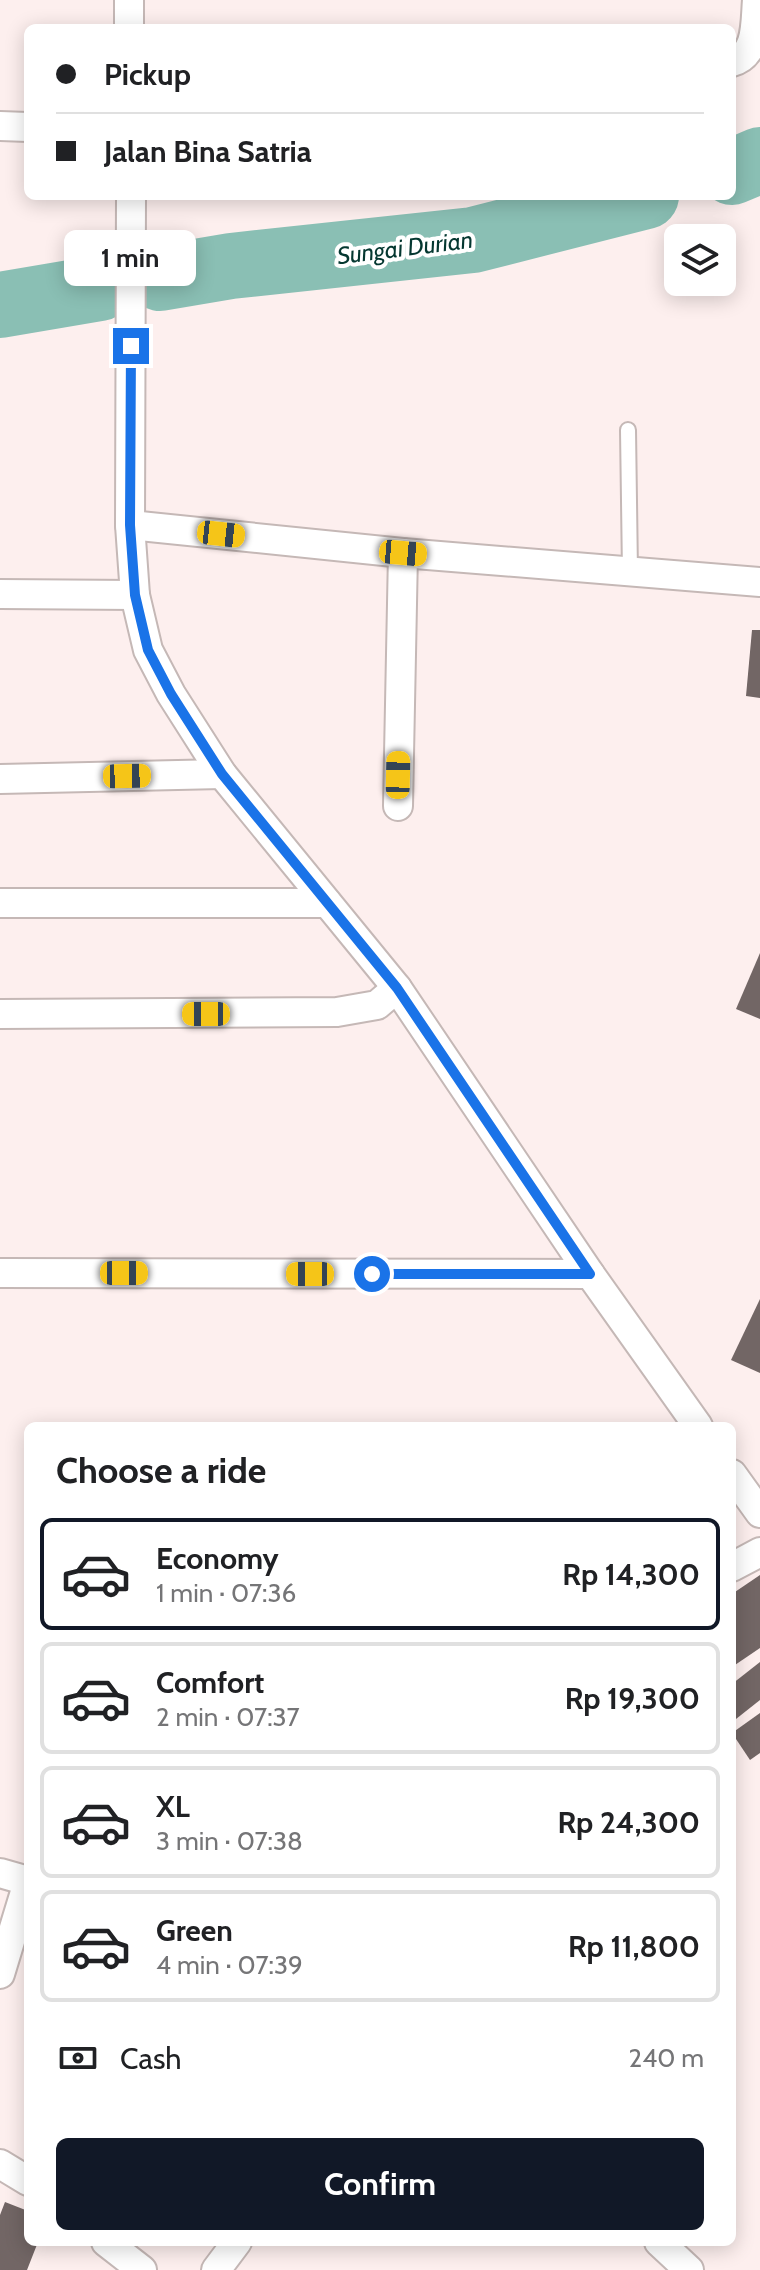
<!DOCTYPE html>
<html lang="en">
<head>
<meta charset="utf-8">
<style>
  body { margin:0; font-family:Cabin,sans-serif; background:#f6f6f6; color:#202124; height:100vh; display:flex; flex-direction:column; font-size:30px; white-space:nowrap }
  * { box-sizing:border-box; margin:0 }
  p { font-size:26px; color:#757577 }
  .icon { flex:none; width:44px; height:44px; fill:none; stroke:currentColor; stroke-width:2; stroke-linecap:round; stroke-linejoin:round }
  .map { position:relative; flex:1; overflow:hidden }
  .panel { position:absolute; left:24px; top:1422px; width:712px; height:824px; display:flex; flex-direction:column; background:#fff; border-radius:12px; box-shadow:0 4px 20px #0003 }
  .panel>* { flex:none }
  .top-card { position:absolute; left:24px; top:24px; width:712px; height:176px; border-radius:12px; box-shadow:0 4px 20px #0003; display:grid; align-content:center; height:176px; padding:0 32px; background:#fff }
  .controls { position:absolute; left:664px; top:224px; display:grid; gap:16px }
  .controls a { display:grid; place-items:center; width:72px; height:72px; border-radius:12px; background:#fff; box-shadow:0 4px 20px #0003; font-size:40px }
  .end { position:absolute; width:36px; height:36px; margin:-18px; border:10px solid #1a73e8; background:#fff; box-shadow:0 0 0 4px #fff }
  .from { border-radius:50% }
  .bubble { position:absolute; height:56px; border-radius:12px; background:#fff; box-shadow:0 4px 20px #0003; font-size:26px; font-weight:800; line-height:56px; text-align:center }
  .car { position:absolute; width:24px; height:48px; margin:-24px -12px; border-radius:10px; box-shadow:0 0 6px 2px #0007; background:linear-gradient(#f5c518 24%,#345 0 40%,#f5c518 0 76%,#345 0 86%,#f5c518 0) }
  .top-card b { display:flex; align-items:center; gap:28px; height:76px; font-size:30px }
  .top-card b+b { border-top:2px solid #e0e0e0 }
  .top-card i { width:20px; height:20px; background:#202124 }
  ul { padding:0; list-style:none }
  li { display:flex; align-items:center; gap:24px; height:112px; margin:0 16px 12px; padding:0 16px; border:4px solid #e0e0e0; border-radius:12px }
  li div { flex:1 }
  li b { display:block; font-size:30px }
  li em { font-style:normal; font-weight:800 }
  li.current { border-color:#111827 }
  li>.icon { width:72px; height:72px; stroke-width:1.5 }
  h2 { padding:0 32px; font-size:36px; line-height:96px }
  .pay { display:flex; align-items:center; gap:20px; height:88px; padding:0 32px; font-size:30px }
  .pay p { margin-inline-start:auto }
  .button { display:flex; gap:16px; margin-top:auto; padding:16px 32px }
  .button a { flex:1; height:92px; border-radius:12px; background:#111827; color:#fff; font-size:32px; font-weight:800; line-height:92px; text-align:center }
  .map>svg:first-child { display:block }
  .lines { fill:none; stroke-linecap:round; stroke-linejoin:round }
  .river { stroke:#8abfb4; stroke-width:66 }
  .building { fill:#726665 }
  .service-casing { stroke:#c5b8b6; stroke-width:18 }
  .minor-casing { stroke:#c5b8b6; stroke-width:32 }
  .service { stroke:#fff; stroke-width:14 }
  .minor { stroke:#fff; stroke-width:28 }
  .route { stroke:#1a73e8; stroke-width:10 }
  .labels { text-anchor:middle; stroke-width:8; stroke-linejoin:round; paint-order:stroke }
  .water-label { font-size:24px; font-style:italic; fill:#043730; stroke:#fff }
</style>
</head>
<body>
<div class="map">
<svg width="760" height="2270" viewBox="0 0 760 2270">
  <rect width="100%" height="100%" fill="#fdefee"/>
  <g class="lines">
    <!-- river -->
    <g class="river">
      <path d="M732 172 760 160"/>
      <path d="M160 278 231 266 473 240 646 196"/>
      <path d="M0 305 100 288"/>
    </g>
  </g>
  <!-- building -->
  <g class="building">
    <path d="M752 630H760V698L746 696Z"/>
    <path d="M760 953V1019L736 1009Z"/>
    <path d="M760 1299V1373L731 1360Z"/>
    <path d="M760 1575V1648L732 1667V1594Z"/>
    <path d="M760 1662V1700L736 1719 732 1714V1684Z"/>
    <path d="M760 1713V1753L750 1760 732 1733Z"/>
    <path d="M5 2202 28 2211V2242H38L27 2270H0V2215Z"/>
  </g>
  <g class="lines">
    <defs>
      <path id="service" d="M628 430 630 572"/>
      <g id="minor">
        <path d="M129 0V28"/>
        <path d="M732 62C758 55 755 22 757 0"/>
        <path d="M0 126 28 127"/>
        <path d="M131 196 130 525 135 595 148 650 171 694 222 774 397 988 590 1274 698 1426"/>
        <path d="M130 525 403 553 760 582"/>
        <path d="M0 594 135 595"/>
        <path d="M0 779 222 774"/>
        <path d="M398 806 403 553"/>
        <path d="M0 903H327"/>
        <path d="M0 1014 337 1012 377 1005 397 988"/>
        <path d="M0 1273 590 1274"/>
        <path d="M732 1474 760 1513"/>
        <path d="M732 1567 760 1552"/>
        <path d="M0 1873 28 1881"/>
        <path d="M0 1974 28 1882"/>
        <path d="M0 2164 28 2181"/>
        <path d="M106 2242 142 2270"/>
        <path d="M659 2242 689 2270"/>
        <path d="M216 2270 237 2242"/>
      </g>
    </defs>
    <!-- service casing -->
    <use href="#service" class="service-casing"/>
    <!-- minor casing -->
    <use href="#minor" class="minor-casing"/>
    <!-- service -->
    <use href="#service" class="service"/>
    <!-- minor -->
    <use href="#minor" class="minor"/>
  </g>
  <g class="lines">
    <!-- route -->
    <path class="route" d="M131 346 130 525 135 595 148 650 171 694 222 774 397 988 590 1274H372"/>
  </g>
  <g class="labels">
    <!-- water labels -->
    <g class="water-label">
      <text transform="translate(405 248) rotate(-7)" y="8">Sungai Durian</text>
    </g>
  </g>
</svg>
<div class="controls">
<a><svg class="icon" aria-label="layers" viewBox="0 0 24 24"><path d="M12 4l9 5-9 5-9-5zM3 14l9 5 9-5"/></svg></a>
</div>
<i class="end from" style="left:372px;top:1274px"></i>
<i class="end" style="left:131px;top:346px"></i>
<div class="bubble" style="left:64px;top:230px;width:132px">1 min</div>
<i class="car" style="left:221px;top:534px;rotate:96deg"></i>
<i class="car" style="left:403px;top:553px;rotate:95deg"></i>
<i class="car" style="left:398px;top:775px;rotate:1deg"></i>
<i class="car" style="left:127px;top:776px;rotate:89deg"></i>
<i class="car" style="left:206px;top:1014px;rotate:270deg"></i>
<i class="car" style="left:124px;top:1273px;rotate:90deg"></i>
<i class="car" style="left:310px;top:1274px;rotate:270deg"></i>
<div class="top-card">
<b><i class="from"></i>Pickup</b>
<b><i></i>Jalan Bina Satria</b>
</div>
<section class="panel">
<h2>Choose a ride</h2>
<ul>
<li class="current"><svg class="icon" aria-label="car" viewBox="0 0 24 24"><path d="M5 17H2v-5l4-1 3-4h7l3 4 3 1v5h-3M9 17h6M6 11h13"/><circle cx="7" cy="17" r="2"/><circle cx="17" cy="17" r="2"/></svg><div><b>Economy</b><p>1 min · 07:36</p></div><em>Rp 14,300</em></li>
<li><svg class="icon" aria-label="car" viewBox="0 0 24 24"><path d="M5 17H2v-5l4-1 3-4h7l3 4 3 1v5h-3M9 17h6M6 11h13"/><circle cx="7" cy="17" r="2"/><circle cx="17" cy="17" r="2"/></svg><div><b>Comfort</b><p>2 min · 07:37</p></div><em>Rp 19,300</em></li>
<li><svg class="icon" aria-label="car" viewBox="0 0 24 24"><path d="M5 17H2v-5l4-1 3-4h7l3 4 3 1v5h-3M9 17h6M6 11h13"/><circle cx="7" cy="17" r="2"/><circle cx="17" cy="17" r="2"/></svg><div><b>XL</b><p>3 min · 07:38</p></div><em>Rp 24,300</em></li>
<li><svg class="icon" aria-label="car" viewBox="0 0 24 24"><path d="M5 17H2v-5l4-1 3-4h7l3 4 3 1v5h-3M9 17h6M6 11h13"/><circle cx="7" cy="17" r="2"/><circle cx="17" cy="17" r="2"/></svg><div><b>Green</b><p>4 min · 07:39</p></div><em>Rp 11,800</em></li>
</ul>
<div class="pay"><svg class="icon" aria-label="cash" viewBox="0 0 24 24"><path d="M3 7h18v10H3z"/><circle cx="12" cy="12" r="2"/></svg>Cash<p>240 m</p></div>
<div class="button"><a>Confirm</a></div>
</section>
</div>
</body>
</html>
